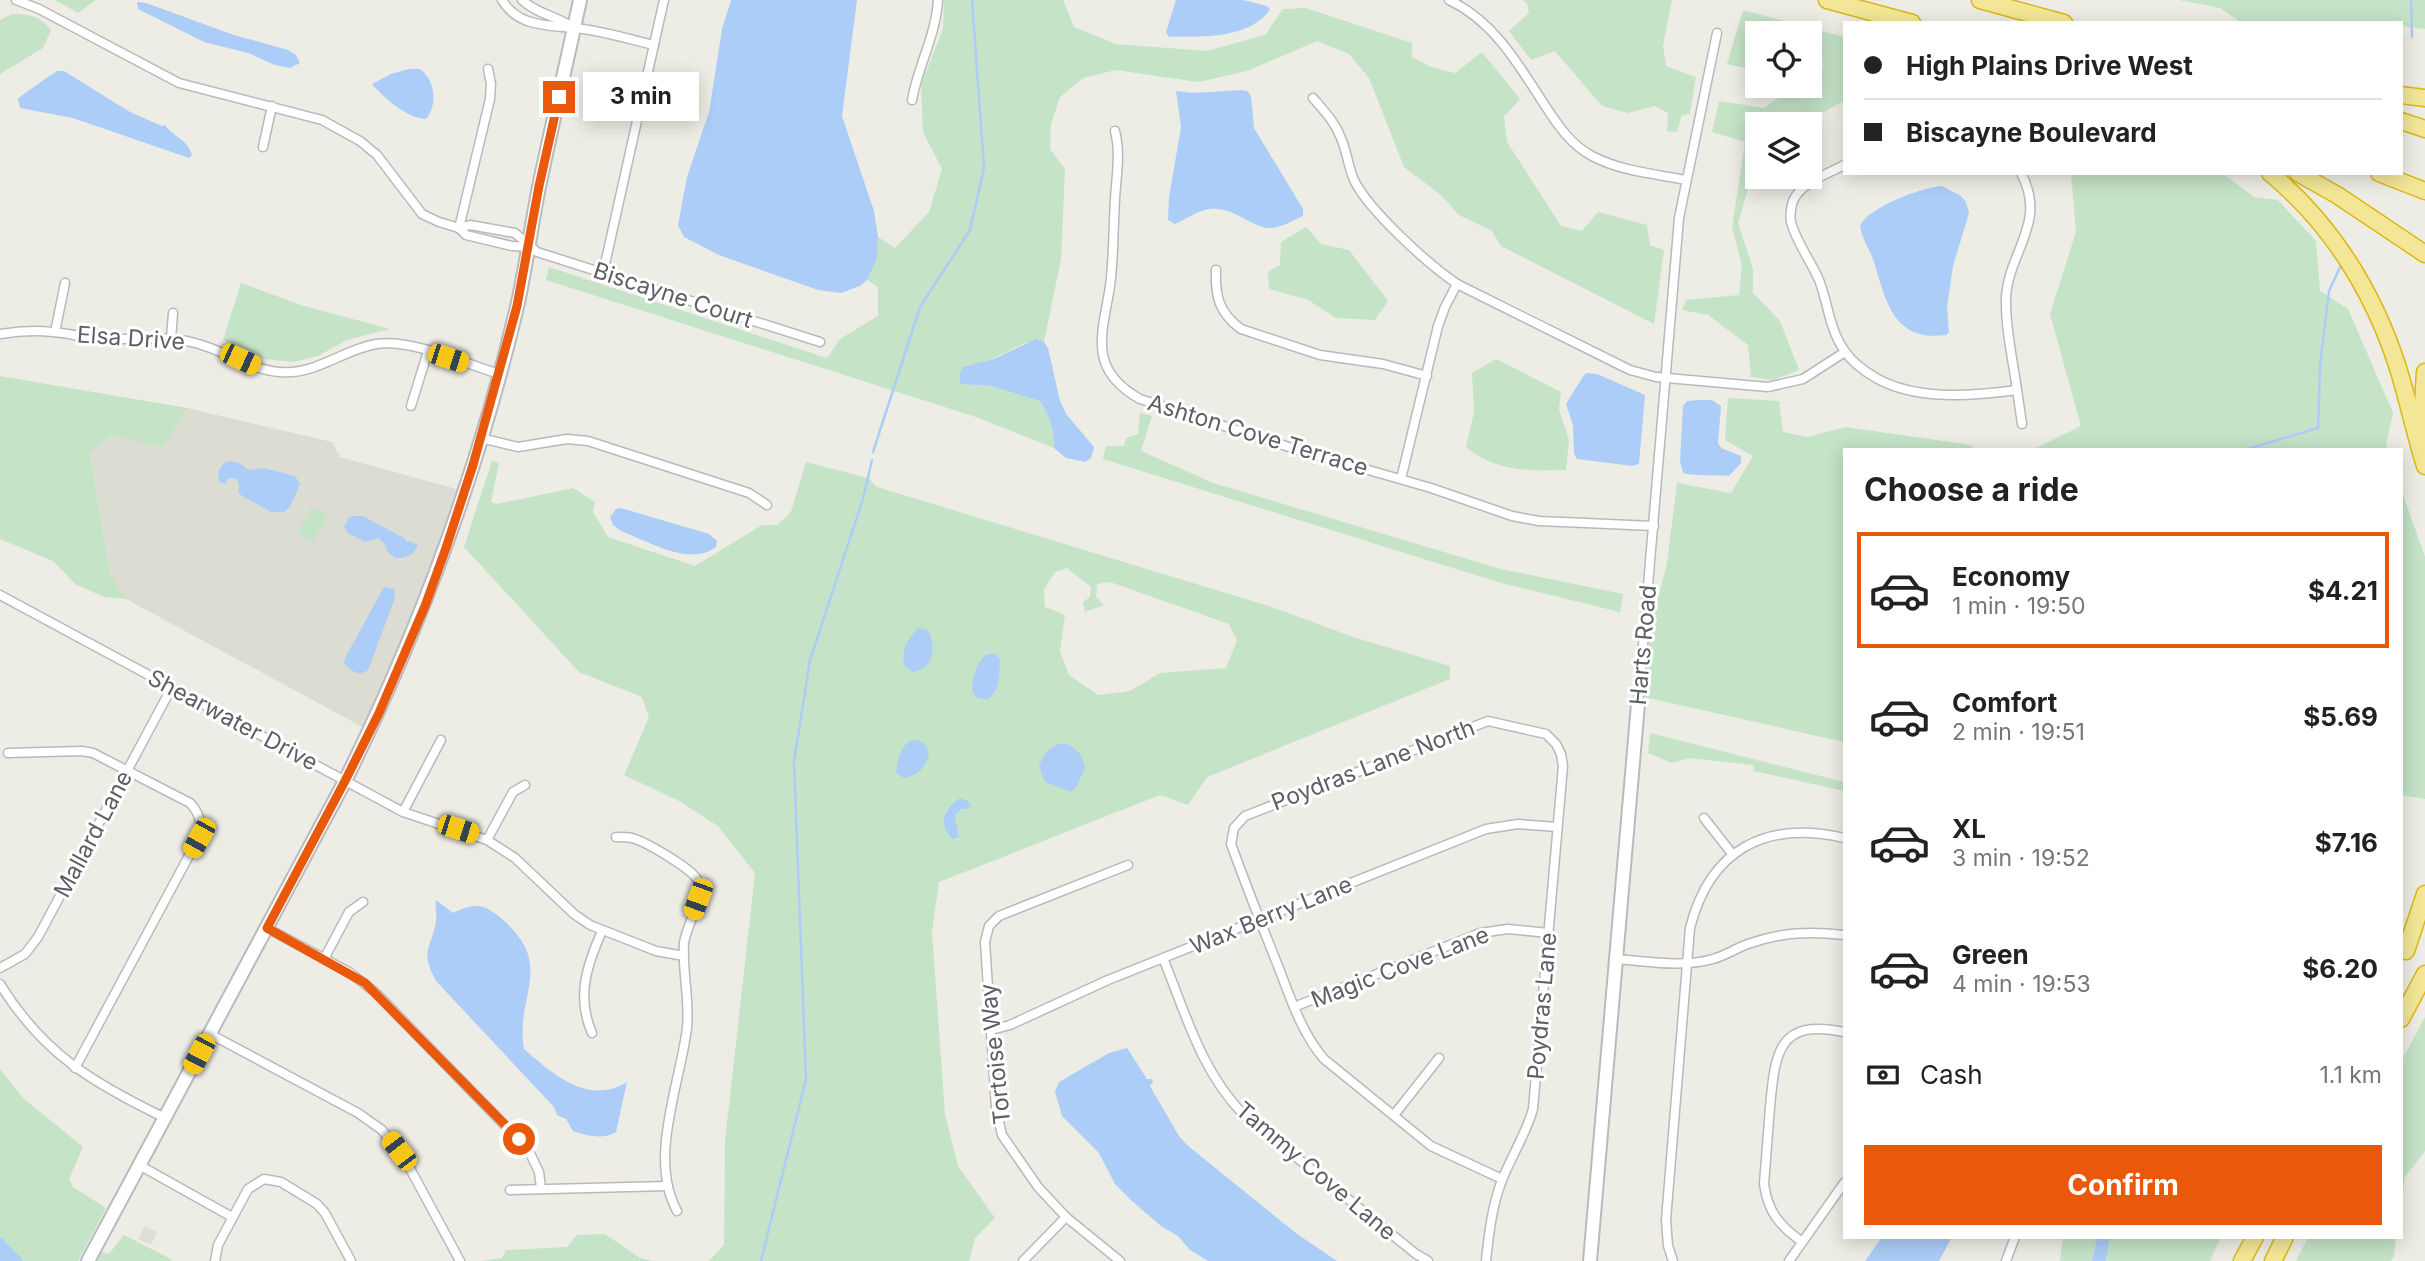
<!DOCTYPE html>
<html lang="en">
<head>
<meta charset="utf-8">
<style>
  body { margin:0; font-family:Inter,sans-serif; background:#f2f2f2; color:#222; height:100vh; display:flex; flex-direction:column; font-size:26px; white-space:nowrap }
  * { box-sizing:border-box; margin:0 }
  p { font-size:23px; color:#767676 }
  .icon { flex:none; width:38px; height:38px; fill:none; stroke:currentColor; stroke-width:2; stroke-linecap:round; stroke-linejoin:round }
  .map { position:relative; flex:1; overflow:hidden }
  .side { position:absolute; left:1843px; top:448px; width:560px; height:791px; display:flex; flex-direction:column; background:#fff; border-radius:0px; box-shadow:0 4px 18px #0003 }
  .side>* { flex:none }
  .guide { position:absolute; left:1843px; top:21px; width:560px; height:154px; border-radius:0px; box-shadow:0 4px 18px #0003; display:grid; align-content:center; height:154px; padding:0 21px; background:#fff }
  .buttons { position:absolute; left:1745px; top:21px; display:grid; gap:14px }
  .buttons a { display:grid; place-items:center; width:77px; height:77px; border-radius:0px; background:#fff; box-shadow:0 4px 18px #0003; font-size:35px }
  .end { position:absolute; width:32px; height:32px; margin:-16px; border:9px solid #ea580c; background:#fff; box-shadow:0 0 0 4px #fff }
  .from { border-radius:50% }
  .bubble { position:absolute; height:49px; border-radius:0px; background:#fff; box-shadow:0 4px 18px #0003; font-size:23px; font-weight:700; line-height:49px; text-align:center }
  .car { position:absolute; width:21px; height:42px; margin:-21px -10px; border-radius:9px; box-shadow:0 0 5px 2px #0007; background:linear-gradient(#f5c518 24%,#345 0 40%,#f5c518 0 76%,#345 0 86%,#f5c518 0) }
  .guide b { display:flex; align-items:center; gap:24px; height:66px; font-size:26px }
  .guide b+b { border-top:2px solid #e0e0e0 }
  .guide i { width:18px; height:18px; background:#222 }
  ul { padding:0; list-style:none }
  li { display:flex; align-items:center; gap:21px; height:116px; margin:0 14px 10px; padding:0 7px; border:4px solid transparent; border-radius:0px }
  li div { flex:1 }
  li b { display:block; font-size:26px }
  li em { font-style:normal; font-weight:700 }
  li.on { border-color:#ea580c }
  li>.icon { width:63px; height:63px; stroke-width:1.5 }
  h2 { padding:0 21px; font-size:32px; line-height:84px }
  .pay { display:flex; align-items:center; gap:18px; height:77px; padding:0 21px; font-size:26px }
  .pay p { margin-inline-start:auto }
  .primary-button { display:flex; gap:14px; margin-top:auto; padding:14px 21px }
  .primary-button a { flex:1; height:80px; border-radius:0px; background:#ea580c; color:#fff; font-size:28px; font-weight:700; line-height:80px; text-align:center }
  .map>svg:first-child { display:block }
  .industrial { fill:#dfded9 }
  .education { fill:#dddcd3 }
  .green { fill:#c4e3c7; fill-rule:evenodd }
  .water { fill:#accdf7 }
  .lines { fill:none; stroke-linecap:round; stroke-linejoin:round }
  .stream { stroke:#accdf7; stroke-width:2.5 }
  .street-casing { stroke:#b7b9bd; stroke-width:11 }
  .secondary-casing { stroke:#b8babf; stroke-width:16 }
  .highway-casing { stroke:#dcb716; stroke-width:19 }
  .street { stroke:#fff; stroke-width:8 }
  .secondary { stroke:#fff; stroke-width:12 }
  .highway { stroke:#f3e797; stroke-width:16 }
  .route { stroke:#ea580c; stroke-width:9 }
  .labels { text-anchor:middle; stroke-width:6; stroke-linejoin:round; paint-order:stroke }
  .street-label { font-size:23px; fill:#5d5f64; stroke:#fff }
</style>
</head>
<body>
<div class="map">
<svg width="2425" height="1261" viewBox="0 0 2425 1261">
  <rect width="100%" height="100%" fill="#edede5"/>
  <!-- industrial -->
  <path class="industrial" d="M145 1226 157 1232 151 1245 138 1239Z"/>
  <!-- education -->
  <path class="education" d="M187 408 332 442 340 457 460 490 366 729 126 599 110 573 90 454 110 436 164 447Z"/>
  <!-- green -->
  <g class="green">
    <path d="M55 0H96L78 13Z"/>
    <path d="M944 0H1063L1074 27 1116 44 1207 51 1265 35 1283 9 1306 8 1412 43V57L1431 67 1455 73 1482 52 1520 99 1504 116 1507 142 1561 226 1582 231 1598 212 1647 225 1650 245 1664 250 1654 324 1501 246 1492 231 1459 215 1441 195 1404 167 1369 78 1349 54 1317 41 1247 71 1198 82 1116 70 1083 78 1060 97 1051 124 1050 149 1065 169 1061 259 1044 342C1028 337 1012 351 996 357 986 362 975 365 963 367L961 384 991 386 1040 401C1049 416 1055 430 1054 448L976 417 546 280 549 267 827 358 840 339 878 316V287L867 280 877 259 878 237 895 248 929 212 942 169 923 132 921 85 943 29Z"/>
    <path d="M1523 0H1672L1663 46 1666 66 1696 77 1690 114 1682 115 1677 132 1667 131 1668 113 1655 106 1628 113 1602 106 1555 51 1531 60 1509 31 1529 13 1527 4Z"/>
    <path d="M2179 0H2425V29L2401 26V23H2242L2220 8Z"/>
    <path d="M1743 10 1844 37V101L1802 124H1757V159L1738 223 1753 269V293L1780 321 1799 370 1773 380 1751 377 1748 345 1708 315 1682 310 1686 300 1739 295 1742 265 1732 227 1745 142 1712 132 1719 101 1764 108 1796 86H1810V76L1823 67C1823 58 1819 46 1810 43V33H1757V71L1727 64Z"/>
    <path d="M12 14C30 14 40 16 51 30L43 48 0 74V20Z"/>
    <path d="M2071 173H2222L2254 197 2278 200 2316 241 2320 291 2348 309 2393 413 2386 445 2387 450H2032L2081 426 2050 314 2076 232Z"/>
    <path d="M1306 227 1321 244 1349 250 1388 301 1375 320 1336 318 1308 300 1269 289 1268 272 1280 265 1281 242Z"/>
    <path d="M241 283 304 306 390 329 347 340 318 356 293 362 264 359 223 340Z"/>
    <path d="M1496 359 1561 392 1559 409 1569 440 1566 470C1528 471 1497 472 1466 447L1474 412 1472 373Z"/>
    <path d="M0 376 187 408 164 447 110 436 90 454 110 573 126 599 104 597 75 584 53 561 0 539Z"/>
    <path d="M1728 398 1779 401 1783 432 1807 437 1846 427 1971 445 1975 450H1844V742L1644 697 1650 629 1667 564 1677 483 1731 493 1753 456 1725 440Z"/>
    <path d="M1140 413 1152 416 1141 451 1213 483 1501 569 1623 594 1620 612 1501 583 1103 459 1106 446H1124L1126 438 1138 434Z"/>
    <path d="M492 461 499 463 491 502 497 504 573 488 595 502 593 512 608 537 695 566 762 525H777L791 512 806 462 868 478 877 487 1272 607 1353 637 1450 666V679L1207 777 1188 805 1160 795 939 882 932 931 945 1115 958 1166 995 1218 975 1238 969 1261H709L724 1245 725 1141 755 873 718 826 679 801 624 775 649 717 642 697 579 672 464 547ZM1067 568 1091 587 1090 597 1083 602 1085 612 1104 605 1096 597 1097 584 1110 582 1229 624 1237 640 1226 668 1160 673 1130 691 1098 695 1069 675 1060 651 1065 615 1045 607 1044 589 1055 572ZM960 798 966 800 955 817 959 836 945 812Z"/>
    <path d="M2401 489 2425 557V799L2401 795Z"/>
    <path d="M312 506 328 515 312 543 297 534Z"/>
    <path d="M1650 733 1844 782V791L1754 771 1753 765 1689 758 1672 763 1648 753Z"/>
    <path d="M2425 1017V1151L2405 1177 2401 1205V1062Z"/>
    <path d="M0 1069 23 1098 83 1147 69 1179 73 1187 106 1208 78 1261H24L0 1237Z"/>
    <path d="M605 1234 640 1258 653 1261H481L502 1258 506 1250 567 1247 577 1235Z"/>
    <path d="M124 1235 171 1259V1261H97L102 1252 109 1254Z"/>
    <path d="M2063 1237H2097L2092 1261H2060Z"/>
    <path d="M2110 1237H2221L2210 1261H2106Z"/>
    <path d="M2308 1237H2396L2394 1256 2391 1261H2296Z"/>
  </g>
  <!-- water -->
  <g class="water">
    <path d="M731 0H857L842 116 874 211 878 237 877 259 867 280 860 286 841 293 818 290 719 255 684 237 678 225 687 177 709 112 722 29Z"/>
    <path d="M1176 0H1243L1267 6 1270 10C1247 40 1203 36 1169 37L1166 32Z"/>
    <path d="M137 2 146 3 234 35 288 50 296 55 300 63 290 68 275 65 248 53 204 42 138 9Z"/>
    <path d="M409 69H420C435 80 438 105 426 119 408 119 383 97 372 84L391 74Z"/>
    <path d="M57 71H64L130 112 162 126 165 125C174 138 187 138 192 155L189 158 73 118 20 108 18 99C23 94 51 75 57 71Z"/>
    <path d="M1241 90 1247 91 1251 96 1254 128 1303 209V216C1294 220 1282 227 1272 228 1254 230 1235 206 1210 209 1196 211 1187 219 1175 224L1168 220 1169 197 1181 127 1176 91 1193 93Z"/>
    <path d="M1942 186 1961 196 1966 202 1969 213 1953 266 1947 307 1949 332 1946 335C1894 342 1886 302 1874 262 1870 250 1862 239 1860 226 1868 207 1923 187 1942 186Z"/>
    <path d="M1036 339 1044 342 1048 348 1060 401 1067 415 1094 447 1091 458 1085 462 1066 458 1054 448C1055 430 1049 416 1040 401L991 386 961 384 959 376 963 367 994 359Z"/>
    <path d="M1587 373 1597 374 1645 395 1639 464 1633 466 1577 459 1574 454 1573 425 1566 404 1584 375Z"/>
    <path d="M1699 400H1712L1721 406 1718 443 1721 448 1741 456V463L1729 476C1719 475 1690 476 1683 473L1680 461 1683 406 1687 401Z"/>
    <path d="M229 461 239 463 249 470 264 468 295 476 300 484 290 507 284 512H271L242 496 238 492 239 484 236 479 229 478 225 484 219 482 218 472 224 463Z"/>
    <path d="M621 508 709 534 717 541 716 547C689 567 648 541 621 531L613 525 610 517 616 509Z"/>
    <path d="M353 516H363L404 538 407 542 410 541 418 545C413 556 407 558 395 558L387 551 385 545 379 538 365 542 348 533 344 527 349 517Z"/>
    <path d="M384 587 394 589 395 598 368 670C359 677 350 671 344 663L345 658Z"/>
    <path d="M918 628 928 630C937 647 933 669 913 672L904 665C902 648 907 640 918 628Z"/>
    <path d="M987 654H995L1000 659C999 673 1001 691 987 700L977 698 972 691C973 676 975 664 987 654Z"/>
    <path d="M912 740C925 741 926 744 929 756 923 769 918 776 903 778L896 772C898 760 900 746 912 740Z"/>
    <path d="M1064 743C1077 747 1082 755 1085 768L1076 787 1071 792 1045 782 1039 766C1045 752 1049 746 1064 743Z"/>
    <path d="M960 798 966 800 971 805 968 809H961L955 816 959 837 953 839C937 825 944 808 960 798Z"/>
    <path d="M436 900 453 913C475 903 483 903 502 919 556 966 515 993 524 1049 553 1074 588 1106 627 1082L616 1132C603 1140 587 1136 573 1131L566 1119 557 1115 554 1107 436 981C420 951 430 951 436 922 437 915 435 908 436 900Z"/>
    <path d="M1127 1048 1147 1079H1152L1153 1082 1150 1086 1179 1136 1187 1145 1297 1234 1337 1261H1208L1190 1250 1178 1236 1161 1226 1132 1201 1115 1184 1099 1153 1062 1116 1055 1092 1059 1082 1109 1053Z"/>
    <path d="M0 1237 3 1239 24 1261H0Z"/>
    <path d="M1882 1237H1952L1939 1261H1865Z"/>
    <path d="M2097 1237H2110L2106 1261H2092Z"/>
  </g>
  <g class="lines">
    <!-- stream -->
    <g class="stream">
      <path d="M2411 0 2412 37"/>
      <path d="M2244 450 2318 428 2320 366 2329 291 2342 263"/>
      <path d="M873 452 920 307 970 230 984 168 972 0"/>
      <path d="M761 1261 806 1079 794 762 810 660 863 499 872 460"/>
    </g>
    <defs>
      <g id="street">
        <path d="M16 0 39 9 179 83 322 120 360 141 377 155 422 214 439 222 459 228 466 235 512 246 528 247"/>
        <path d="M502 0C518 27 547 25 574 28 600 30 628 39 654 45"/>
        <path d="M522 0C537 14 557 16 574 28"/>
        <path d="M1449 0C1493 21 1517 62 1542 101 1556 122 1569 144 1592 156 1620 171 1655 174 1686 180"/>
        <path d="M1313 98C1324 111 1335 122 1341 138 1347 152 1348 166 1354 180 1369 211 1428 264 1457 284L1630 370 1656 377 1768 387 1803 379 1845 352"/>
        <path d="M912 100C918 66 936 35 938 0"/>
        <path d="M1115 131C1121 155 1116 177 1115 200 1113 230 1114 256 1110 286 1107 308 1099 333 1103 355 1107 376 1122 389 1140 399L1292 448 1431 488 1512 516 1539 521 1654 526"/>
        <path d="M263 147 272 106"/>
        <path d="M1844 165C1828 174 1801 182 1793 201 1791 207 1790 216 1791 222 1796 242 1811 261 1819 280 1828 303 1829 328 1844 350 1851 361 1864 371 1876 378 1917 401 1972 396 2017 390 2013 360 2005 328 2006 298 2008 252 2048 223 2021 173"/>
        <path d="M459 228 470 225 515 233 537 252 820 342"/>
        <path d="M459 228 490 99 491 84 488 69"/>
        <path d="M1216 270C1215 296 1219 313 1241 329L1320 355 1383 364 1427 376"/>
        <path d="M603 273 664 0"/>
        <path d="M55 332 65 283"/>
        <path d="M0 334C18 331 35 330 53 332 69 333 84 338 100 339 132 340 164 335 195 343 224 350 250 370 280 372 316 375 342 350 376 344 413 339 463 363 499 374"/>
        <path d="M171 339 173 313"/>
        <path d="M2017 390 2022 424"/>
        <path d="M411 406 428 351"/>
        <path d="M481 438 518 447 567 439 588 441 749 493 767 505"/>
        <path d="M1401 479 1438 326 1445 307 1457 284"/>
        <path d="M0 595 403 812 487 840 515 858 574 914 590 925 656 951 684 956"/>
        <path d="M1638 704 1679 218 1717 33"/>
        <path d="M8 753 82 751 93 753 190 803C200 814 202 823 199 837L75 1068"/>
        <path d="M403 812 441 740"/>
        <path d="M1704 818 1733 855"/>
        <path d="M616 837C621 837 627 837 632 838 646 842 693 869 698 881 704 901 687 923 684 943 682 971 690 1000 687 1028 680 1084 648 1159 677 1211"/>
        <path d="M487 840 513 792 525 785"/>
        <path d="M267 928 349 972 375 992 528 1149 539 1172 541 1189"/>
        <path d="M1163 958C1185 1012 1201 1071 1243 1114L1416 1254 1428 1261"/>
        <path d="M324 959 349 912 363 902"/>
        <path d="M1615 959C1647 961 1682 968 1713 959 1725 956 1736 948 1748 944 1781 932 1810 931 1844 935"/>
        <path d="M0 968 25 954 38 937 172 687"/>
        <path d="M0 984C43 1054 93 1083 165 1118"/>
        <path d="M1294 1007 1480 933 1508 929 1548 933"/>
        <path d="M991 1030 1010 1025 1108 980 1486 829 1518 824 1557 827"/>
        <path d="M592 1033C576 997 587 965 602 931"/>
        <path d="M210 1034 358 1113 382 1130 407 1163 460 1261"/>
        <path d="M1394 1115 1439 1058"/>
        <path d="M139 1165 232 1217"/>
        <path d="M510 1190 668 1186"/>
        <path d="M1801 1241C1779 1225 1768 1212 1764 1184 1766 1159 1768 1133 1770 1107 1775 1053 1778 1018 1844 1032"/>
        <path d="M215 1261 218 1245 248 1189 264 1179 281 1182 317 1204 325 1213 351 1261"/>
        <path d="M1023 1261 1066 1217"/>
        <path d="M1120 1261 1066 1217 1038 1187 1002 1135 996 1108 985 942 989 926 999 916 1128 865"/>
        <path d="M1486 1261C1489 1233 1492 1206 1502 1180 1512 1155 1526 1134 1533 1109L1563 766 1561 754 1556 744 1546 734 1488 721 1245 816 1234 828 1231 844C1246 885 1262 926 1278 966 1291 999 1301 1032 1324 1059L1431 1146 1502 1179"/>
        <path d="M1673 1261 1668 1246 1666 1220 1690 928C1710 849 1766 820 1844 838"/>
        <path d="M1789 1261 1844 1183"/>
        <path d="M2006 1261 2015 1237"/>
      </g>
      <g id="secondary">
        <path d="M88 1261 345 781C420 629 478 472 517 307 526 267 531 227 539 187 552 124 567 62 580 0"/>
        <path d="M1590 1261 1638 704"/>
      </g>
      <g id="highway">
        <path d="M1827 0 1912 23"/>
        <path d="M1980 0 2064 23"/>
        <path d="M2401 95 2425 98"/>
        <path d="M2401 121 2425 129"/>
        <path d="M2270 173C2332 224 2374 293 2398 368 2408 400 2415 434 2425 466"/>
        <path d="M2298 173 2337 195 2425 254"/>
        <path d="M2379 173 2425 191"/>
        <path d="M2421 436 2425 372"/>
        <path d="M2406 951 2425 894"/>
        <path d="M2401 1019 2425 974"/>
        <path d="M2242 1261 2255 1237"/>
        <path d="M2273 1261 2285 1237"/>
      </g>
    </defs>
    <!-- street casing -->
    <use href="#street" class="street-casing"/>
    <!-- secondary casing -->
    <use href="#secondary" class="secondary-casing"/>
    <!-- highway casing -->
    <use href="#highway" class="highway-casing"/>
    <!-- street -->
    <use href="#street" class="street"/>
    <!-- secondary -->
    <use href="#secondary" class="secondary"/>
    <!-- highway -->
    <use href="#highway" class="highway"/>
  </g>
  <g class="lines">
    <!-- route -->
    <path class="route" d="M519 1139 365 983 267 928 345 781 379 713 425 606 446 548 473 465 517 306 539 186 559 97"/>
  </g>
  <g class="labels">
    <!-- street labels -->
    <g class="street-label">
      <text transform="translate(673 295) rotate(18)" y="8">Biscayne Court</text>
      <text transform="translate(131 338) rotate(4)" y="8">Elsa Drive</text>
      <text transform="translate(1258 435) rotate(17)" y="8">Ashton Cove Terrace</text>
      <text transform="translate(1643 645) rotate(-85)" y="8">Harts Road</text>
      <text transform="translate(233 720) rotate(28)" y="8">Shearwater Drive</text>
      <text transform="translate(1373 765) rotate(-21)" y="8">Poydras Lane North</text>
      <text transform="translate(93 834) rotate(-62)" y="8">Mallard Lane</text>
      <text transform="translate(1271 915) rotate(-22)" y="8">Wax Berry Lane</text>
      <text transform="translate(1400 967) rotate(-21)" y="8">Magic Cove Lane</text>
      <text transform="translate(1542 1006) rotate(-85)" y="8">Poydras Lane</text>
      <text transform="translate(995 1054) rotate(-96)" y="8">Tortoise Way</text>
      <text transform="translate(1316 1171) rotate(40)" y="8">Tammy Cove Lane</text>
    </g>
  </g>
</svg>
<div class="buttons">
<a><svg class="icon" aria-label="locate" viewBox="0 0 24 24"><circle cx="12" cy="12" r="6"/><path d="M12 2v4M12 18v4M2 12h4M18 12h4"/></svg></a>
<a><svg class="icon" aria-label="layers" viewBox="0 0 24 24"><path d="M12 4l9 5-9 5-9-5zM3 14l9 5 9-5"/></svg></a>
</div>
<i class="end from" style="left:519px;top:1139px"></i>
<i class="end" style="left:559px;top:97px"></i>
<div class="bubble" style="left:583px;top:72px;width:116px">3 min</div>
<i class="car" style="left:448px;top:358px;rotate:108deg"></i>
<i class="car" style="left:240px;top:359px;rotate:115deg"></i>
<i class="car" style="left:458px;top:829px;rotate:108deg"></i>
<i class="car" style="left:199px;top:838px;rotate:209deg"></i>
<i class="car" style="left:698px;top:899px;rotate:200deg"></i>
<i class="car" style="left:199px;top:1054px;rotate:208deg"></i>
<i class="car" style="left:399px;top:1151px;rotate:323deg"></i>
<div class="guide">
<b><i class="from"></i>High Plains Drive West</b>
<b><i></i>Biscayne Boulevard</b>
</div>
<section class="side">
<h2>Choose a ride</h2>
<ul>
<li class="on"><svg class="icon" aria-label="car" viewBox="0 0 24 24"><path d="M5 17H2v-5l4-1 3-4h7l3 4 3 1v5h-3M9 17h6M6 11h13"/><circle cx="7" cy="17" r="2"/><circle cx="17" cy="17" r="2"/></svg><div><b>Economy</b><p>1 min · 19:50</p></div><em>$4.21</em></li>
<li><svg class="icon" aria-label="car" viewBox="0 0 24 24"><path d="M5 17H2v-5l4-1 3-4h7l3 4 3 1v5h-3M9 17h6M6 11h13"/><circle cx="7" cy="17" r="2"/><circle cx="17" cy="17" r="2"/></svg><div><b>Comfort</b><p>2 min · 19:51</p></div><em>$5.69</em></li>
<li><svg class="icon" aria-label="car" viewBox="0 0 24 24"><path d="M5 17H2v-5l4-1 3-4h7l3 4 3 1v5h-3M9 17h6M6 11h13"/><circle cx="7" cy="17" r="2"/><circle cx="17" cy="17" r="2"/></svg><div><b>XL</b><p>3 min · 19:52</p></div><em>$7.16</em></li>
<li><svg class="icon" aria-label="car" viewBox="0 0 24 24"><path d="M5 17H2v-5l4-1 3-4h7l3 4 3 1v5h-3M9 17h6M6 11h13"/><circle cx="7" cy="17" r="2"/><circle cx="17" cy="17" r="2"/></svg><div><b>Green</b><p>4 min · 19:53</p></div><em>$6.20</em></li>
</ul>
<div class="pay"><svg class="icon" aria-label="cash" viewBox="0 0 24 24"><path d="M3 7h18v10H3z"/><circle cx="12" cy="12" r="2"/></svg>Cash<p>1.1 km</p></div>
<div class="primary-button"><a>Confirm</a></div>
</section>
</div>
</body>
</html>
